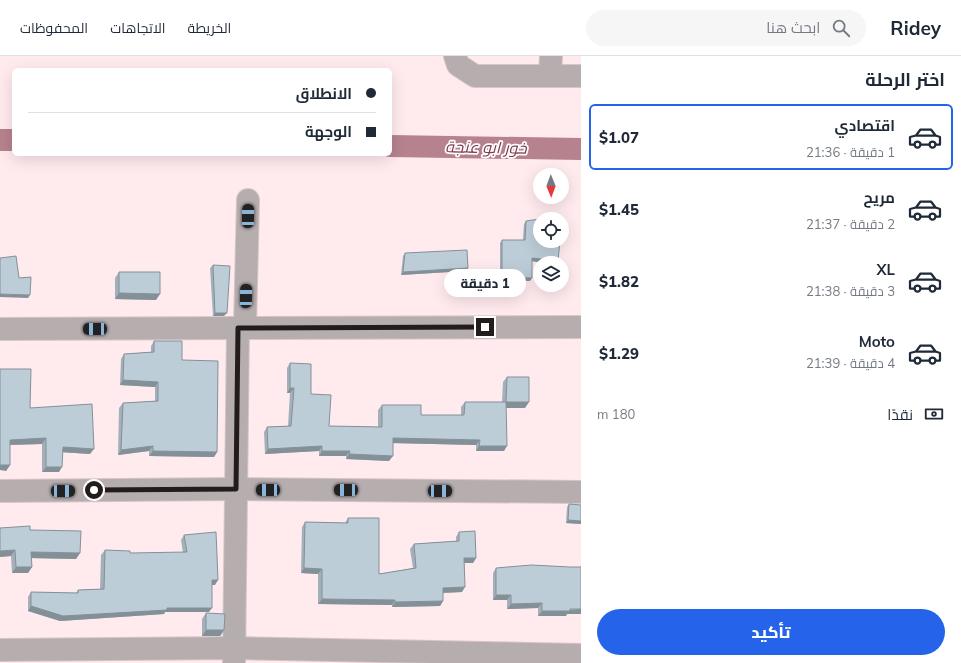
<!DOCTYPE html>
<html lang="ar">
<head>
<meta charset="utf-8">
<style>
  body { margin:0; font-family:Mulish,Cairo,sans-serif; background:#f6f6f7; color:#1f2937; direction:rtl; height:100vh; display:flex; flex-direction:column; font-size:15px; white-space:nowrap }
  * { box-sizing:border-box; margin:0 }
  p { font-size:13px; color:#747a83 }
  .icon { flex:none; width:22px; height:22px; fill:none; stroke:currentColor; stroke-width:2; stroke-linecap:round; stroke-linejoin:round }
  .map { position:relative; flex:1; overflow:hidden; direction:ltr }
  .side { display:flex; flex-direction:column; background:#fff; width:380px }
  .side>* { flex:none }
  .top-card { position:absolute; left:12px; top:12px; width:380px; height:88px; border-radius:6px; box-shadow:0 4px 16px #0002; direction:rtl; display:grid; align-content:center; height:88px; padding:0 16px; background:#fff }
  .needle { width:26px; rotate:179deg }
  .controls { position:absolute; left:533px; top:112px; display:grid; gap:8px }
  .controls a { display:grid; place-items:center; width:36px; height:36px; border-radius:50%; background:#fff; box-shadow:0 4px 16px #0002; font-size:20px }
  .end { position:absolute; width:18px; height:18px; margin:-9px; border:5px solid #231c1d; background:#fff; box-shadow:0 0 0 2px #fff }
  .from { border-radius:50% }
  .bubble { position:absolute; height:28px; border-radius:14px; background:#fff; box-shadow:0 4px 16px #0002; font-size:13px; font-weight:800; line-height:28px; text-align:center; direction:rtl }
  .car { position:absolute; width:12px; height:24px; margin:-12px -6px; border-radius:5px; box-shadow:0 0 3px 1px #0007; background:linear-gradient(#222 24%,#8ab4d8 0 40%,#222 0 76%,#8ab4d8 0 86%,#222 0) }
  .top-card b { display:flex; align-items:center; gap:14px; height:38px; font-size:15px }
  .top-card b+b { border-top:1px solid #e0e1e3 }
  .top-card i { width:10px; height:10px; background:#1f2937 }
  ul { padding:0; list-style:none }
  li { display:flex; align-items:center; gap:12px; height:66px; margin:0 8px 6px; padding:0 8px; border:2px solid transparent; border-radius:6px }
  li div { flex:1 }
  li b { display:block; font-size:15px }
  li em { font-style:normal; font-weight:800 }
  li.on { border-color:#2563eb }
  li>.icon { width:36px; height:36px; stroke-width:1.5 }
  h2 { padding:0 16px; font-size:18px; line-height:48px }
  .pay { display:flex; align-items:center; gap:10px; height:44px; padding:0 16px; font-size:15px }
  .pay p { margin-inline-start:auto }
  .button { display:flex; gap:8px; margin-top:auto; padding:8px 16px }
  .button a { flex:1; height:46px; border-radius:24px; background:#2563eb; color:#fff; font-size:16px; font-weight:800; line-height:46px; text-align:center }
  header { display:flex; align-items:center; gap:24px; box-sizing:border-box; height:56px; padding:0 20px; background:#fff; border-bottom:1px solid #e0e1e3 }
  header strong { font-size:19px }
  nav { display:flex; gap:22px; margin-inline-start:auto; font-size:14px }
  .search { width:280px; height:36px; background:#f6f6f7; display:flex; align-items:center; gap:10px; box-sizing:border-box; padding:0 14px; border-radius:22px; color:#747a83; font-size:15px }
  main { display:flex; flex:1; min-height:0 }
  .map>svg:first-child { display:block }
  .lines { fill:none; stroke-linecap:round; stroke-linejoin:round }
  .canal { stroke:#b6828e; stroke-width:22 }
  .minor-casing { stroke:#d7c5c8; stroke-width:24 }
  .minor { stroke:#b6adaf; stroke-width:22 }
  .wall { fill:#a3b0ba }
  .shaded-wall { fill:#849097 }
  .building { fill:#bdcdd8; stroke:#849097 }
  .route { stroke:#231c1d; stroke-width:5 }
  .labels { text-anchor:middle; stroke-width:3.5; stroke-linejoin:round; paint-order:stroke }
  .water-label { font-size:16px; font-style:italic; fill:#7d394d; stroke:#fdfdfd }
</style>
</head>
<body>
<header>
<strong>Ridey</strong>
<div class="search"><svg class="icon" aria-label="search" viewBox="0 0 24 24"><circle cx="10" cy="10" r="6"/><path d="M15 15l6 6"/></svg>ابحث هنا</div>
<nav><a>الخريطة</a><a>الاتجاهات</a><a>المحفوظات</a></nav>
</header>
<main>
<section class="side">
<h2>اختر الرحلة</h2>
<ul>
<li class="on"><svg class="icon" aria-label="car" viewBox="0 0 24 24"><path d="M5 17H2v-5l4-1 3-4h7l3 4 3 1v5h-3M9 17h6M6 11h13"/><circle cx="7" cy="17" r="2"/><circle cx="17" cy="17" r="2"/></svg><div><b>اقتصادي</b><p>1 دقيقة · 21:36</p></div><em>$1.07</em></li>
<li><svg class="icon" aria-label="car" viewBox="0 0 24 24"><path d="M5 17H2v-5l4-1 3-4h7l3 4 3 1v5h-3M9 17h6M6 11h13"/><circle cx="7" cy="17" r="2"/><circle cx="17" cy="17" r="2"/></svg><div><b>مريح</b><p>2 دقيقة · 21:37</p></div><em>$1.45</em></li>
<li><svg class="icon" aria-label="car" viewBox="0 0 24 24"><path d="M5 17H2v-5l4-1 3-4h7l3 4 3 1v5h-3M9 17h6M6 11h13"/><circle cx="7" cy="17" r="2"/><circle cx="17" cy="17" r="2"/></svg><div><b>XL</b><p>3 دقيقة · 21:38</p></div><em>$1.82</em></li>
<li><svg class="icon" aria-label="car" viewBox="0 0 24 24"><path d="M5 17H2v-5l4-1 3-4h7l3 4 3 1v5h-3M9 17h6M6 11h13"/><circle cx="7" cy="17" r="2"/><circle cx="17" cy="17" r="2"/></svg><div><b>Moto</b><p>4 دقيقة · 21:39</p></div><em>$1.29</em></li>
</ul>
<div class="pay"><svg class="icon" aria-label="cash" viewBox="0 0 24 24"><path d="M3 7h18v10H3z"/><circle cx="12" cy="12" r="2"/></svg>نقدًا<p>180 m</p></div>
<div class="button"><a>تأكيد</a></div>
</section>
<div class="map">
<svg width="581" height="607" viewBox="0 0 581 607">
  <rect width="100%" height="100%" fill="#ffeaee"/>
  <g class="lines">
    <!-- canal -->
    <g class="canal">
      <path d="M0 84H14"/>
      <path d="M390 90 581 93"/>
    </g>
    <defs>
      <g id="minor">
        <path d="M455 0 458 9 475 20H581"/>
        <path d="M550 19 551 0"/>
        <path d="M245 272 248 144"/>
        <path d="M0 273 238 272"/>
        <path d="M0 435 236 433 581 436"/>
        <path d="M0 594 234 592 581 599"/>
        <path d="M234 607 238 272 581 271"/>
      </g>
    </defs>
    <!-- minor casing -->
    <use href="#minor" class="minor-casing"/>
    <!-- minor -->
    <use href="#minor" class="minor"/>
  </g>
  <!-- wall -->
  <g class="wall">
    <path d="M526 165 557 207H547L532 205 530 225 500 224V187L502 184H523L524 168Z"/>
    <path d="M405 197 466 215 401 219 403 200Z"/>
    <path d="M213 209 224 260H213L210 212Z"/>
    <path d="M119 216 156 244 115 243V222Z"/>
    <path d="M154 285 182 304 217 396 214 401 149 400V395L118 399 119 352 123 347 155 345V331L120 329 121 303 124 298 151 296V290Z"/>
    <path d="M290 307 311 338 329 370 378 371V354L382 349 421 359H461V351L465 346H502L503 326 507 321 525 352H506L504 395H476V389L393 387 389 405 346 403V400H319V395L265 398 264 376 267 371 288 370 290 337H287V312Z"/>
    <path d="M0 313 30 352 90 398 62 396 59 416H42V388L10 389V409L6 415Z"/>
    <path d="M569 448 581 449V468L566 467 567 451Z"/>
    <path d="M348 462 379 518 413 512 410 493 414 488 456 485V481L459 476 476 502 473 507H464L462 536 443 537V545L440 550 392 551V549L318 548V518L301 517 302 471 305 466 345 467Z"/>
    <path d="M30 474 80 497 76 503 32 502V511L28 517H12L11 500 0 501Z"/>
    <path d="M184 479 215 529H212L209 556H165L164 558 60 565 28 555V541L31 536 76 537 78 534 100 533 101 499 105 494 130 497H183L181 484Z"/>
    <path d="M496 512 567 558 566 560H538V552L507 553V544H493V517Z"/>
    <path d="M206 557 224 574 220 580H202V563Z"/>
  </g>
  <!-- shaded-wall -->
  <g class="shaded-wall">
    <path d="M532 202 558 205 557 207H547L530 205Z"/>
    <path d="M468 212 466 215 401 219 403 216Z"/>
    <path d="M502 221 532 222 530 225 500 224Z"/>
    <path d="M119 237 160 238 156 244 115 243Z"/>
    <path d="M0 238 30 239 28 242 0 241Z"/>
    <path d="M215 257H227L224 260H213Z"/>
    <path d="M123 324 158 326 155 331 120 329Z"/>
    <path d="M290 332H294L290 337H287Z"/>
    <path d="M506 346H529L525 352H502Z"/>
    <path d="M46 382 42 388 6 389 10 384Z"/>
    <path d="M393 382 480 384 476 389 389 387Z"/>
    <path d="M153 390 149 395 118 399 121 394Z"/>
    <path d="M322 390 319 395 265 398 268 393Z"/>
    <path d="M479 390H507L504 395H476Z"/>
    <path d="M63 391 94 393 90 398 59 396Z"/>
    <path d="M153 395 217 396 214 401 149 400Z"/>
    <path d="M322 395H350L346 400H319Z"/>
    <path d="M349 398 393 400 389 405 346 403Z"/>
    <path d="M0 409H10L6 415 0 414Z"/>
    <path d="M46 411H62L59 416H42Z"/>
    <path d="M568 464 581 465V468L566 467Z"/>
    <path d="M15 494 11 500 0 501V495Z"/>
    <path d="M31 496 80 497 76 503 27 502Z"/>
    <path d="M464 502H476L473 507H460Z"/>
    <path d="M16 511H32L28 517H12Z"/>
    <path d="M304 512 322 513 318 518 301 517Z"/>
    <path d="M212 524H218L215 529H209Z"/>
    <path d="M465 531 462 536 439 537 443 532Z"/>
    <path d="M496 539H511L507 544H493Z"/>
    <path d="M322 543 395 544 392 549 318 548Z"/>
    <path d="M443 545 440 550 392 551 395 546Z"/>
    <path d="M542 547 538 552 507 553 511 548Z"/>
    <path d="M31 550 167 552H212L209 556H165L164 558 60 565 28 555Z"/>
    <path d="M581 553V558H567L566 560H538L542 555Z"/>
    <path d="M206 574H224L220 580H202Z"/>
  </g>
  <!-- building -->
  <g class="building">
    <path d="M559 161V163H543Z"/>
    <path d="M540 163V185H560L558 205 532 202V222L502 221V184H525L526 165Z"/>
    <path d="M467 194 468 212 403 216 405 197Z"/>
    <path d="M16 200 19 222 31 221 30 239 0 238V202Z"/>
    <path d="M213 209 230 210 227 257H215Z"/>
    <path d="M119 216H160V238L119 237Z"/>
    <path d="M154 285H182V304L218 305 217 396 153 395V390L121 394 123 347 158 345V326L123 324 124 298 154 296Z"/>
    <path d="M290 307 311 308V338L331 339 329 370 382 371V349H421V359H464L465 346H506L507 390H479L480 384 393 382V400L349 398 350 395H322V390L268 393 267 371 291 370 294 332H290Z"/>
    <path d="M0 313H31L30 352 92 348 94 393 63 391 62 411H46V382L10 384V409H0Z"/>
    <path d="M507 321H529V346H506Z"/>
    <path d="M569 448 581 449V465L568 464Z"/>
    <path d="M348 462H379V518L416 512 414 488 459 485V476L475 475 476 502H464L465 531 443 532V545L395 546V544L322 543V513L304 512 305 466 348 467Z"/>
    <path d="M30 470V474L81 475 80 497 31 496 32 511H16L15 494 0 495V472Z"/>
    <path d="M216 476 218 524H212V552H167V554L63 560 31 550V536L78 537V534L104 533 105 494 130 495V497L187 496 184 479Z"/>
    <path d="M531 509 570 511H581V553H570V555H542V547L511 548V539H496V512Z"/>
    <path d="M206 557 225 558 224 574H206Z"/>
  </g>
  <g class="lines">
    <!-- route -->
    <path class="route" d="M94 434 236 433 238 272 485 271"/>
  </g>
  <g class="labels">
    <!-- water labels -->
    <g class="water-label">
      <text transform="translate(486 91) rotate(1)" y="6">خور ابو عنجة</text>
    </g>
  </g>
</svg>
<div class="controls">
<a><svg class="needle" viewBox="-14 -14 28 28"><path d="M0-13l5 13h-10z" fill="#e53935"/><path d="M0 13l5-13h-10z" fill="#747a83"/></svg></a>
<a><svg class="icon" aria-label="locate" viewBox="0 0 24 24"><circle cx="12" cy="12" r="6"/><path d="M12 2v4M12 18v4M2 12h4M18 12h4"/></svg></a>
<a><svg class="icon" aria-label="layers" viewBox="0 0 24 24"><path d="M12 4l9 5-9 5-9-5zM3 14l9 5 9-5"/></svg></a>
</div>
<i class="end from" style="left:94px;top:434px"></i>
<i class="end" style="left:485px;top:271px"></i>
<div class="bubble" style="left:444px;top:213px;width:82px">1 دقيقة</div>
<i class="car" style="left:248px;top:160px;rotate:1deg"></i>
<i class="car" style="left:246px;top:240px;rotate:1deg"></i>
<i class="car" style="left:95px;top:273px;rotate:270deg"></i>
<i class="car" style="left:268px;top:434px;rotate:270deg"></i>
<i class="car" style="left:346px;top:434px;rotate:270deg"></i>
<i class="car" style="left:63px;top:435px;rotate:90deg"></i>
<i class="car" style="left:440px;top:435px;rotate:90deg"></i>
<div class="top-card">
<b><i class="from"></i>الانطلاق</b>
<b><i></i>الوجهة</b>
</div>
</div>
</main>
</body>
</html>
